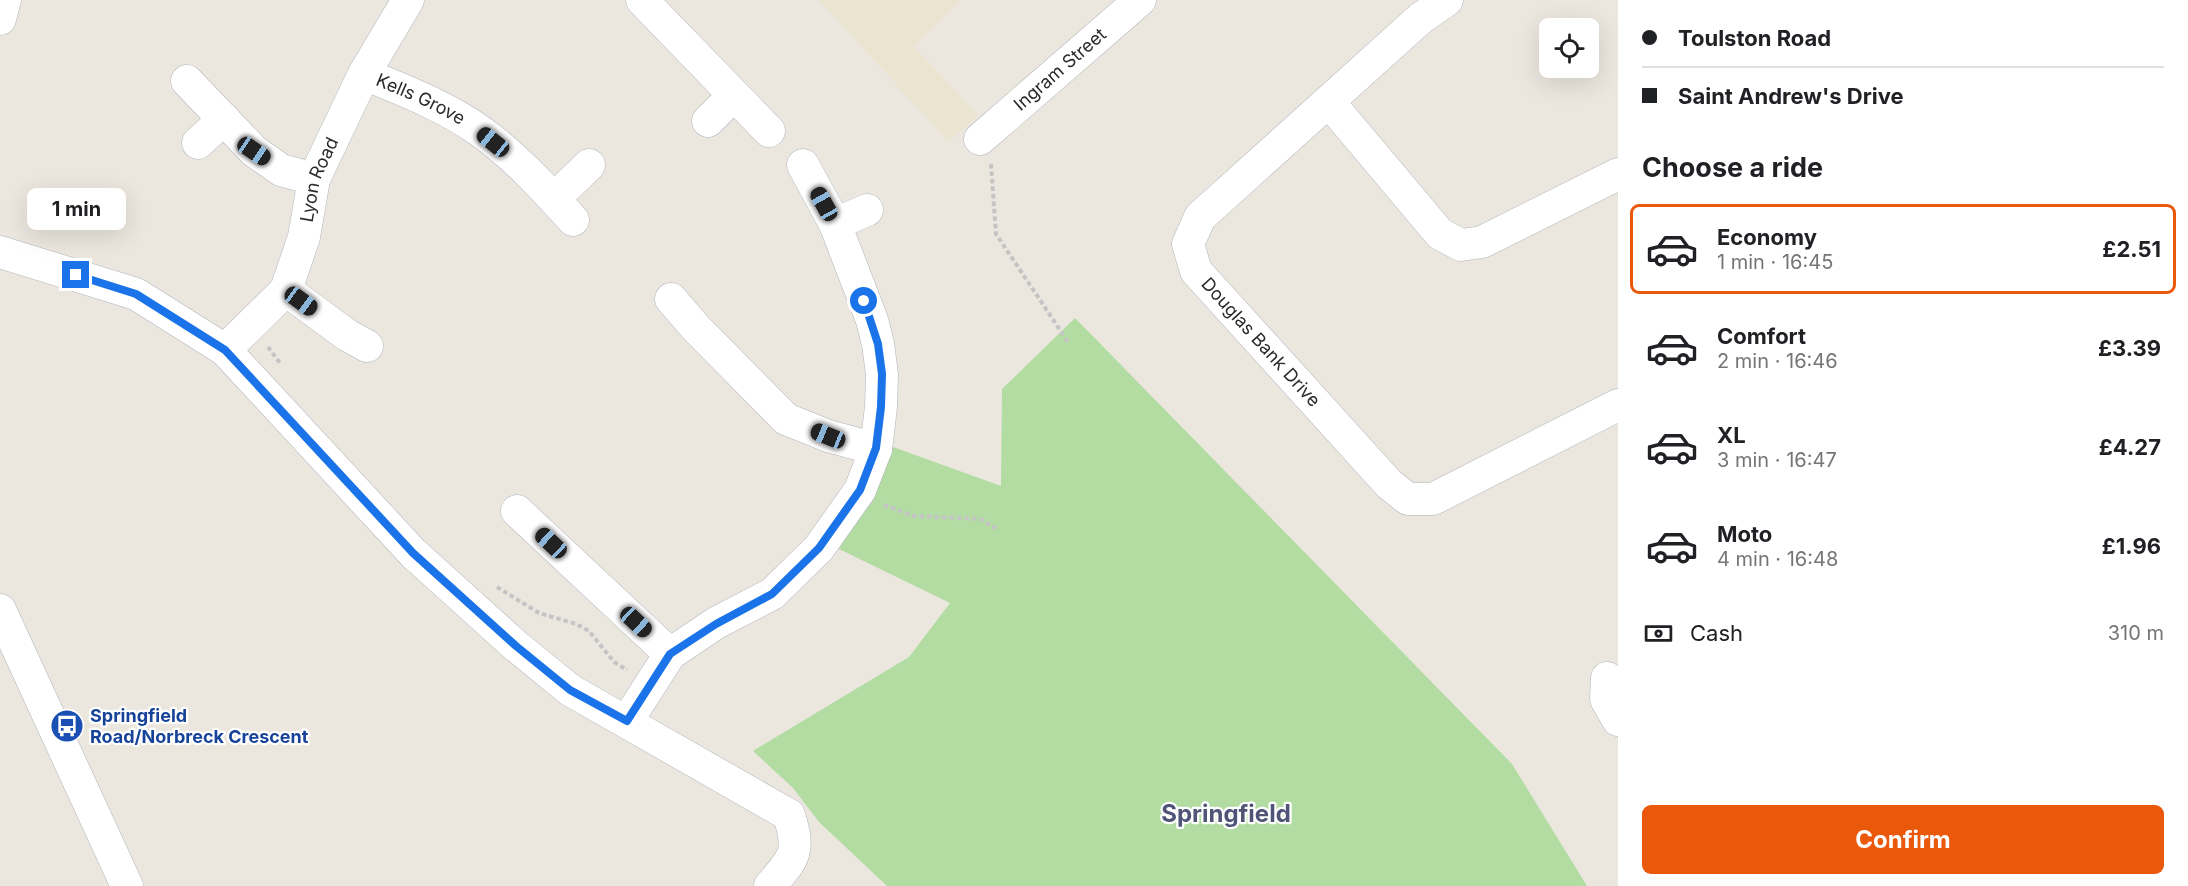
<!DOCTYPE html>
<html lang="en">
<head>
<meta charset="utf-8">
<style>
  body { margin:0; font-family:Inter,sans-serif; background:#f6f6f6; color:#202124; height:100vh; display:flex; flex-direction:column; font-size:22px; white-space:nowrap }
  * { box-sizing:border-box; margin:0 }
  p { font-size:20px; color:#757577 }
  .icon { flex:none; width:33px; height:33px; fill:none; stroke:currentColor; stroke-width:2; stroke-linecap:round; stroke-linejoin:round }
  .map { position:relative; flex:1; overflow:hidden }
  .details { display:flex; flex-direction:column; background:#fff; width:570px }
  .details>* { flex:none }
  .hud { display:grid; align-content:center; height:132px; padding:0 24px; background:#fff }
  .controls { position:absolute; left:1539px; top:18px; display:grid; gap:12px }
  .controls a { display:grid; place-items:center; width:60px; height:60px; border-radius:9px; background:#fff; box-shadow:0 6px 24px #0002; font-size:30px }
  .end { position:absolute; width:27px; height:27px; margin:-14px; border:8px solid #1a73e8; background:#fff; box-shadow:0 0 0 3px #fff }
  .from { border-radius:50% }
  .bubble { position:absolute; height:42px; border-radius:9px; background:#fff; box-shadow:0 6px 24px #0002; font-size:20px; font-weight:700; line-height:42px; text-align:center }
  .car { position:absolute; width:18px; height:36px; margin:-18px -9px; border-radius:8px; box-shadow:0 0 4px 2px #0007; background:linear-gradient(#222 24%,#8ab4d8 0 40%,#222 0 76%,#8ab4d8 0 86%,#222 0) }
  .hud b { display:flex; align-items:center; gap:21px; height:57px; font-size:22px }
  .hud b+b { border-top:2px solid #e0e0e0 }
  .hud i { width:15px; height:15px; background:#202124 }
  ul { padding:0; list-style:none }
  li { display:flex; align-items:center; gap:18px; height:90px; margin:0 12px 9px; padding:0 12px; border:3px solid transparent; border-radius:9px }
  li div { flex:1 }
  li b { display:block; font-size:22px }
  li em { font-style:normal; font-weight:700 }
  li.current { border-color:#ea580c }
  li>.icon { width:54px; height:54px; stroke-width:1.5 }
  h2 { padding:0 24px; font-size:27px; line-height:72px }
  .pay { display:flex; align-items:center; gap:15px; height:66px; padding:0 24px; font-size:22px }
  .pay p { margin-inline-start:auto }
  .button { display:flex; gap:12px; margin-top:auto; padding:12px 24px }
  .button a { flex:1; height:69px; border-radius:9px; background:#ea580c; color:#fff; font-size:24px; font-weight:700; line-height:69px; text-align:center }
  main { display:flex; flex:1; min-height:0 }
  .map>svg:first-child { display:block }
  .education { fill:#ebe4d0 }
  .green { fill:#b2dca2 }
  .lines { fill:none; stroke-linecap:round; stroke-linejoin:round }
  .street-casing { stroke:#b2b4bd; stroke-width:33 }
  .path { stroke:#c4c4c4; stroke-width:4; stroke-dasharray:4.5 3; stroke-linecap:butt }
  .street { stroke:#fff; stroke-width:32 }
  .route { stroke:#1a73e8; stroke-width:8 }
  .labels { text-anchor:middle; stroke-width:4.5; stroke-linejoin:round; paint-order:stroke }
  .street-label { font-size:18px; fill:#2b2b2b; stroke:#fff }
  .transit-label { font-size:18px; font-weight:bold; fill:#164399; stroke:#fff; text-anchor:start }
  .district-label { font-size:24px; font-weight:bold; fill:#505577; stroke:#fff }
</style>
</head>
<body>
<main>
<div class="map">
<svg width="1618" height="886" viewBox="0 0 1618 886">
  <rect width="100%" height="100%" fill="#ebe7df"/>
  <!-- education -->
  <path class="education" d="M819 0H961L914 46 978 115 949 142Z"/>
  <!-- green -->
  <path class="green" d="M1075 318 1512 764 1587 886H887L819 822 793 788 753 751 909 657 950 603 839 549 893 447 1001 486 1002 389Z"/>
  <g class="lines">
    <defs>
      <g id="street">
        <path d="M642 0 769 131"/>
        <path id="s1" d="M1447 0 1421 18 1200 217 1188 244 1196 271 1389 484 1408 499H1433L1618 405"/>
        <path d="M0 19 5 0"/>
        <path id="s2" d="M364 74C403 90 445 106 480 131 515 156 544 188 573 220"/>
        <path d="M187 81 254 151 281 170 314 179"/>
        <path d="M1329 102 1440 234 1461 245 1482 242 1618 174"/>
        <path d="M708 121 734 95"/>
        <path id="s3" d="M980 139 1140 0"/>
        <path d="M198 143 224 119"/>
        <path d="M554 199 589 165"/>
        <path d="M835 224 867 210"/>
        <path d="M0 252 136 294 225 350 413 553 516 646 570 690 789 815C801 853 794 858 770 886"/>
        <path d="M286 290 347 335 367 346"/>
        <path d="M671 299 696 328 786 419 828 436 876 449"/>
        <path id="s4" d="M225 350 286 290 304 237 314 179 364 74 408 0"/>
        <path d="M517 511 670 654"/>
        <path d="M0 610 127 886"/>
        <path d="M1607 678 1606 699 1618 720"/>
        <path d="M627 721 670 654 716 623 772 594 819 548 860 490 876 449 881 407 882 374 878 344 872 320 835 224 803 165"/>
      </g>
    </defs>
    <!-- street casing -->
    <use href="#street" class="street-casing"/>
    <!-- path -->
    <g class="path">
      <path d="M991 164 996 234 1068 342"/>
      <path d="M268 347 280 363"/>
      <path d="M884 505 914 516 980 519 999 530"/>
      <path d="M497 587 539 613 576 624 589 631 614 662 627 670"/>
    </g>
    <!-- street -->
    <use href="#street" class="street"/>
  </g>
  <g class="lines">
    <!-- route -->
    <path class="route" d="M76 275 136 294 225 350 413 553 516 646 570 690 627 721 670 654 716 624 772 594 819 548 860 490 876 448 881 407 882 374 878 344 864 301"/>
  </g>
  <!-- icons -->
  <defs>
    <symbol id="bus-disc" viewBox="-11 -11 22 22"><circle r="9.5" fill="#1a4fb4" stroke="#fff"/><path d="M-5-6H5V4H4V6H2V4H-2V6H-4V4H-5ZM-3.5-4V0h7V-4ZM-3.5 1.2v1.5H-2V1.2ZM2 1.2v1.5H3.5V1.2Z" fill="#fff"/></symbol>
  </defs>
  <g fill-rule="evenodd">
    <use href="#bus-disc" x="48" y="707" width="38" height="38"/>
  </g>
  <g class="labels">
    <!-- street labels -->
    <g class="street-label">
      <text dy="6" stroke="none"><textPath href="#s3" startOffset="106">Ingram Street</textPath></text>
      <text dy="6" stroke="none"><textPath href="#s2" startOffset="62">Kells Grove</textPath></text>
      <text dy="6" stroke="none"><textPath href="#s4" startOffset="201">Lyon Road</textPath></text>
      <text dy="6" stroke="none"><textPath href="#s1" startOffset="483">Douglas Bank Drive</textPath></text>
    </g>
    <!-- transit labels -->
    <g class="transit-label">
      <text x="90" y="722">Springfield<tspan x="90" dy="21">Road/Norbreck Crescent</tspan></text>
    </g>
    <!-- district labels -->
    <g class="district-label">
      <text x="1226" y="822">Springfield</text>
    </g>
  </g>
</svg>
<div class="controls">
<a><svg class="icon" aria-label="locate" viewBox="0 0 24 24"><circle cx="12" cy="12" r="6"/><path d="M12 2v4M12 18v4M2 12h4M18 12h4"/></svg></a>
</div>
<i class="end from" style="left:864px;top:301px"></i>
<i class="end" style="left:76px;top:275px"></i>
<div class="bubble" style="left:27px;top:188px;width:99px">1 min</div>
<i class="car" style="left:493px;top:142px;rotate:309deg"></i>
<i class="car" style="left:254px;top:151px;rotate:124deg"></i>
<i class="car" style="left:824px;top:204px;rotate:331deg"></i>
<i class="car" style="left:301px;top:301px;rotate:126deg"></i>
<i class="car" style="left:828px;top:436px;rotate:292deg"></i>
<i class="car" style="left:551px;top:543px;rotate:313deg"></i>
<i class="car" style="left:636px;top:622px;rotate:133deg"></i>
</div>
<section class="details">
<div class="hud">
<b><i class="from"></i>Toulston Road</b>
<b><i></i>Saint Andrew's Drive</b>
</div>
<h2>Choose a ride</h2>
<ul>
<li class="current"><svg class="icon" aria-label="car" viewBox="0 0 24 24"><path d="M5 17H2v-5l4-1 3-4h7l3 4 3 1v5h-3M9 17h6M6 11h13"/><circle cx="7" cy="17" r="2"/><circle cx="17" cy="17" r="2"/></svg><div><b>Economy</b><p>1 min · 16:45</p></div><em>£2.51</em></li>
<li><svg class="icon" aria-label="car" viewBox="0 0 24 24"><path d="M5 17H2v-5l4-1 3-4h7l3 4 3 1v5h-3M9 17h6M6 11h13"/><circle cx="7" cy="17" r="2"/><circle cx="17" cy="17" r="2"/></svg><div><b>Comfort</b><p>2 min · 16:46</p></div><em>£3.39</em></li>
<li><svg class="icon" aria-label="car" viewBox="0 0 24 24"><path d="M5 17H2v-5l4-1 3-4h7l3 4 3 1v5h-3M9 17h6M6 11h13"/><circle cx="7" cy="17" r="2"/><circle cx="17" cy="17" r="2"/></svg><div><b>XL</b><p>3 min · 16:47</p></div><em>£4.27</em></li>
<li><svg class="icon" aria-label="car" viewBox="0 0 24 24"><path d="M5 17H2v-5l4-1 3-4h7l3 4 3 1v5h-3M9 17h6M6 11h13"/><circle cx="7" cy="17" r="2"/><circle cx="17" cy="17" r="2"/></svg><div><b>Moto</b><p>4 min · 16:48</p></div><em>£1.96</em></li>
</ul>
<div class="pay"><svg class="icon" aria-label="cash" viewBox="0 0 24 24"><path d="M3 7h18v10H3z"/><circle cx="12" cy="12" r="2"/></svg>Cash<p>310 m</p></div>
<div class="button"><a>Confirm</a></div>
</section>
</main>
</body>
</html>
